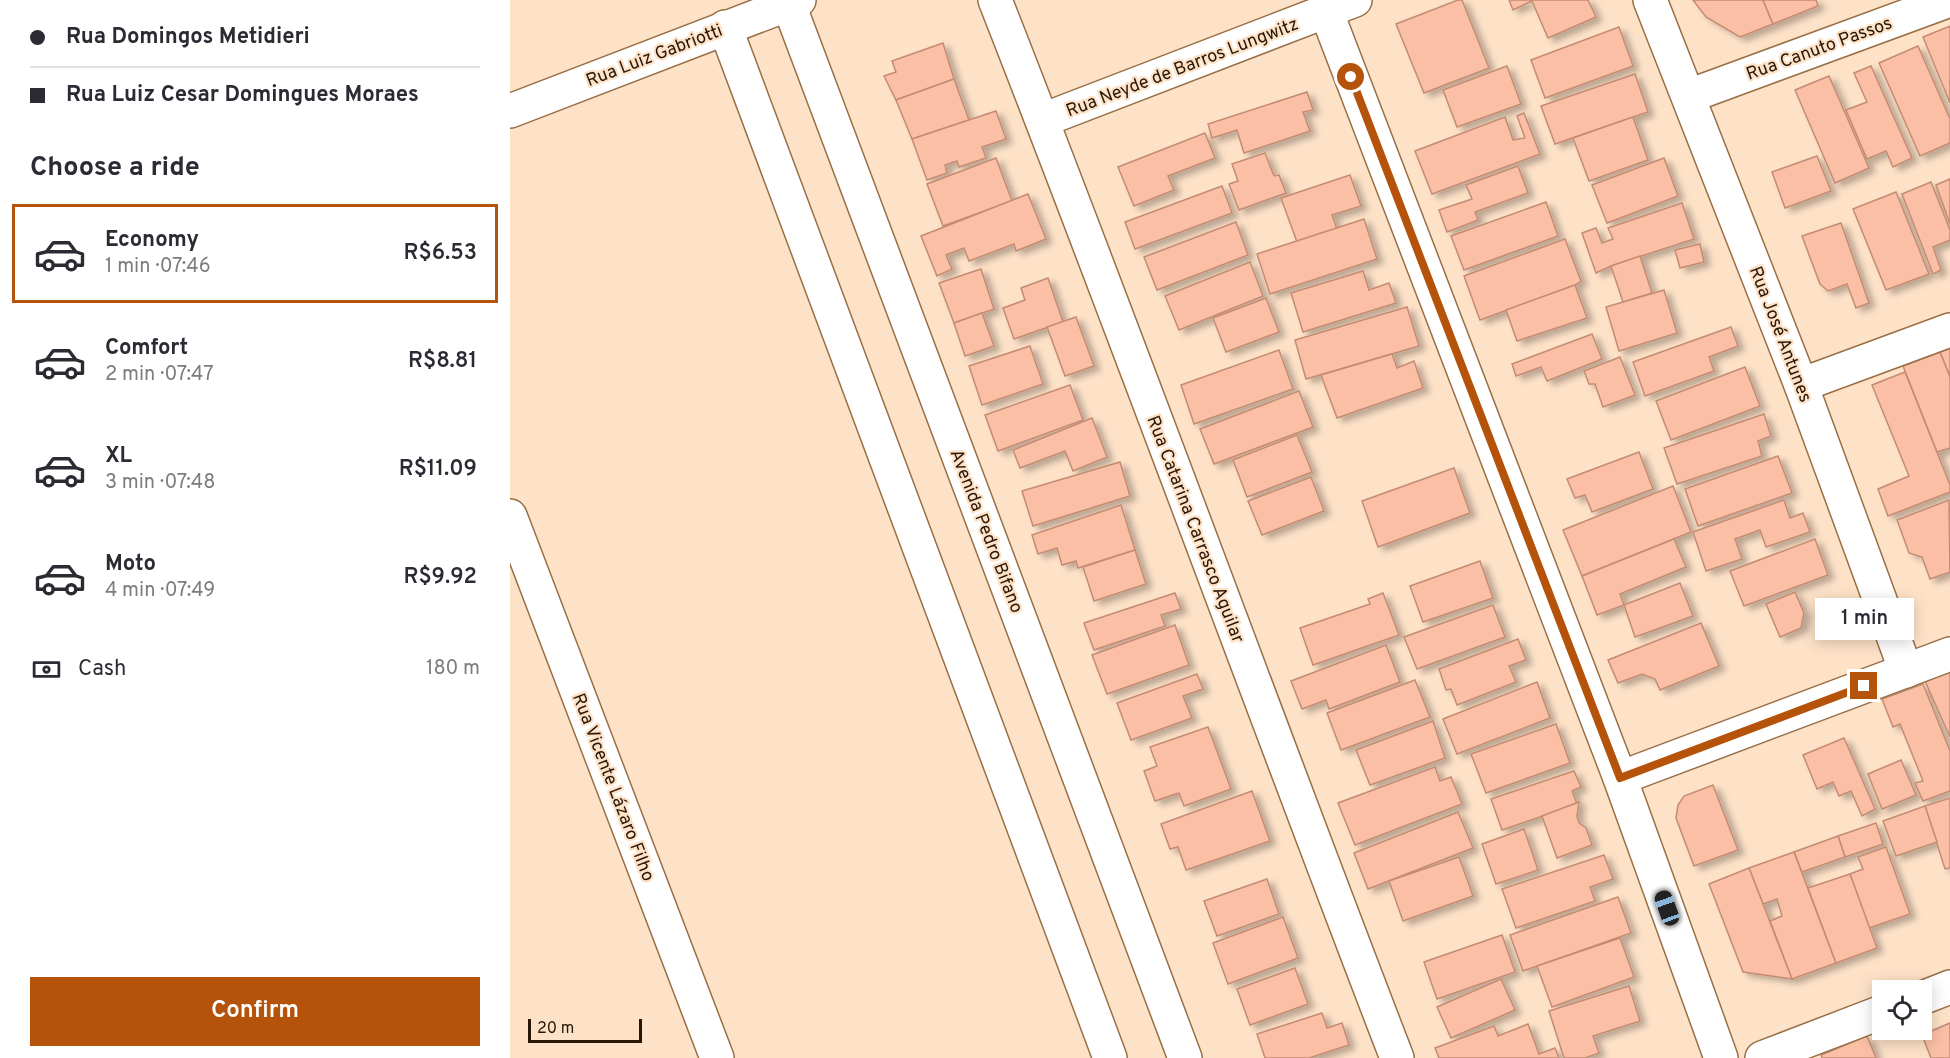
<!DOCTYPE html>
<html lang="en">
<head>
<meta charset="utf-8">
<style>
  body { margin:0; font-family:Overpass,sans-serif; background:#f7f7f7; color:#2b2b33; height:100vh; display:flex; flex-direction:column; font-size:22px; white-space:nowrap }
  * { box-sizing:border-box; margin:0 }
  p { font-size:20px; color:#7c7c81 }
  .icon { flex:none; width:33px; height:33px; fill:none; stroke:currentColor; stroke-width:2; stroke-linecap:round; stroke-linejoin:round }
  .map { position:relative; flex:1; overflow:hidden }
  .sheet { display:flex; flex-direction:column; background:#fff; width:510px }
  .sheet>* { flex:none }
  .hud { display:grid; align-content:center; height:132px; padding:0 30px; background:#fff }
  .fabs { position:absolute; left:1362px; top:980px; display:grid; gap:12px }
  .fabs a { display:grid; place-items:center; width:60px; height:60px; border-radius:0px; background:#fff; box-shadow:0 3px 15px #0003; font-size:30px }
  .scale { position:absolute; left:18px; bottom:15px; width:114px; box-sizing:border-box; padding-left:6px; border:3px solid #281706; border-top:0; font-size:16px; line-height:21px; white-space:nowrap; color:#281706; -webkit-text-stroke:4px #fee2c8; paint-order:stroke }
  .end { position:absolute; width:27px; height:27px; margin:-14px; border:8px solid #b45309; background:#fff; box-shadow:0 0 0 3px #fff }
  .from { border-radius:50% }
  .bubble { position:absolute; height:42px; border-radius:0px; background:#fff; box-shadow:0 3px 15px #0003; font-size:20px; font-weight:600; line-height:42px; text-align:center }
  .car { position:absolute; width:18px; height:36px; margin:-18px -9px; border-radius:8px; box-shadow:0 0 4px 2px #0007; background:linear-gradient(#222 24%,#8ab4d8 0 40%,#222 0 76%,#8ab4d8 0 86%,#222 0) }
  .hud b { display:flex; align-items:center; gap:21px; height:57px; font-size:22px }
  .hud b+b { border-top:2px solid #e1e1e2 }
  .hud i { width:15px; height:15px; background:#2b2b33 }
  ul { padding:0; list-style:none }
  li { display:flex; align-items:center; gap:18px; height:99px; margin:0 12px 9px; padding:0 18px; border:3px solid transparent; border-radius:0px }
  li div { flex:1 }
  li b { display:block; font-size:22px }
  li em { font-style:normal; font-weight:600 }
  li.on { border-color:#b45309 }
  li>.icon { width:54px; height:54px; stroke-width:1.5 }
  h2 { padding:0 30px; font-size:27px; line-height:72px }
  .pay { display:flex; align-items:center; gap:15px; height:66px; padding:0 30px; font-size:22px }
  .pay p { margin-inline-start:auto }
  .button { display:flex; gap:12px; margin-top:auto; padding:12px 30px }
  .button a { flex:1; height:69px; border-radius:0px; background:#b45309; color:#fff; font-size:24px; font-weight:600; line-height:69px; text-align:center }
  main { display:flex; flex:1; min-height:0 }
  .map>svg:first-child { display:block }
  .building { fill:#fbbfa6; stroke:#c48b73; stroke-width:1.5; filter:url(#shadow) }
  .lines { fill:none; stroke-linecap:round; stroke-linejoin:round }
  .street-casing { stroke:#996f46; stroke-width:36 }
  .street { stroke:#fff; stroke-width:33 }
  .route { stroke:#b45309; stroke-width:8 }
  .labels { text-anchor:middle; stroke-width:4.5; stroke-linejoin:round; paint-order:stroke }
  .street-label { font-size:18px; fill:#281706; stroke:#fee2c8 }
</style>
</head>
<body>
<main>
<section class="sheet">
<div class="hud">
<b><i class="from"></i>Rua Domingos Metidieri</b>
<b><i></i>Rua Luiz Cesar Domingues Moraes</b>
</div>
<h2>Choose a ride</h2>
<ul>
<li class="on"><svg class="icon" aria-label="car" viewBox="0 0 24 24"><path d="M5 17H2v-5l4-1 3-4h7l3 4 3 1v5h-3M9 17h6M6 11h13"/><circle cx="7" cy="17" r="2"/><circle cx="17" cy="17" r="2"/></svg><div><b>Economy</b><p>1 min · 07:46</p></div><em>R$6.53</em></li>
<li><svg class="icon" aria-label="car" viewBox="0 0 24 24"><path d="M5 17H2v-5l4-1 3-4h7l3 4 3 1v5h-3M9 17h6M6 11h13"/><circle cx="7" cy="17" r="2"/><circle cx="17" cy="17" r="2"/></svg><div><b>Comfort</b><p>2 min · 07:47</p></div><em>R$8.81</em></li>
<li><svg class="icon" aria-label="car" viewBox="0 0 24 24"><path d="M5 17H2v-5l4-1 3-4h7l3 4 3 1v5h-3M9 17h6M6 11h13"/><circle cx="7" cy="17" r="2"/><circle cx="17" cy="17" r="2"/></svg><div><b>XL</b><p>3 min · 07:48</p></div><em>R$11.09</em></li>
<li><svg class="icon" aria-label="car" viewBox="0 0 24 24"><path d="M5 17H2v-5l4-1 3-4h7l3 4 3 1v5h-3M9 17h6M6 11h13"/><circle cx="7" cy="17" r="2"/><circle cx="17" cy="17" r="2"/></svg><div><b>Moto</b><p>4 min · 07:49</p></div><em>R$9.92</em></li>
</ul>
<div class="pay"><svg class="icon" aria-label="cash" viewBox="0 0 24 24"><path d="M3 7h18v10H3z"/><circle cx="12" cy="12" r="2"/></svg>Cash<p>180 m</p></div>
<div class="button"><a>Confirm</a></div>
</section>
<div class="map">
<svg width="1440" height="1058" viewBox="0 0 1440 1058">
  <defs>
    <filter id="shadow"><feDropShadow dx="6" dy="4" stdDeviation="3" flood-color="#0004"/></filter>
  </defs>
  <rect width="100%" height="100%" fill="#fee2c8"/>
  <!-- building -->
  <g class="building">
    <path d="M948 0H952L979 68 914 93 886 24Z"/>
    <path d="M999 0H1078L1086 17 1038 38 1022 1 1003 10Z"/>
    <path d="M1183 0H1253L1263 24 1230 37 1196 17Z"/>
    <path d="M1253 0H1306L1308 6 1263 24Z"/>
    <path d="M1440 26V103L1413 37Z"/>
    <path d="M1109 27 1123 66 1035 98 1021 60Z"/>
    <path d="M433 43 444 79 386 100 374 76 386 72 382 61Z"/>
    <path d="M1408 46 1440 119V143L1410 156 1369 63Z"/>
    <path d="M997 66 1011 104 947 127 933 90Z"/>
    <path d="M1361 66 1402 158 1383 167 1376 151 1357 159 1336 110 1357 102 1344 73Z"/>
    <path d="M1125 74 1138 112 1045 144 1031 106Z"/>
    <path d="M1319 76 1359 168 1325 183 1285 90Z"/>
    <path d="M444 79 459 120 402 139 386 100Z"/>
    <path d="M797 92 803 110 793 112 800 131 734 153 727 130 702 138 698 124Z"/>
    <path d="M486 111 496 139 472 147 476 158 449 167 447 161 435 165 437 173 417 180 402 139Z"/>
    <path d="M1014 113 1030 154 922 194 905 151 995 117 1003 140 1015 138 1007 116Z"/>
    <path d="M1123 117 1138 160 1079 181 1063 138Z"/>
    <path d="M695 133 705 158 658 176 664 190 624 206 608 167Z"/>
    <path d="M755 153 764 176 769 175 776 193 729 210 719 184 728 181 722 164Z"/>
    <path d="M1307 156 1321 191 1275 208 1262 172Z"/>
    <path d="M486 158 502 201 433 226 417 184Z"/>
    <path d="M1154 158 1168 196 1097 223 1082 185Z"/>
    <path d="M1008 166 1018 193 965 212 968 220 937 232 929 210 962 199 956 185Z"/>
    <path d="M840 175 851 206 822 215 827 229 787 242 771 198Z"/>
    <path d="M1440 179V224L1426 185Z"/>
    <path d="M1421 182 1440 230V240L1423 247 1431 270 1423 274 1392 194Z"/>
    <path d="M712 186 722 213 625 249 615 222Z"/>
    <path d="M1386 192 1419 274 1376 290 1343 209Z"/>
    <path d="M518 194 536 239 506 251 504 244 459 261 454 248 436 255 442 269 427 276 411 236Z"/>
    <path d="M1036 202 1048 236 954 270 941 236Z"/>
    <path d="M1172 203 1184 239 1101 266 1086 273 1072 233 1086 228 1092 243 1103 239 1098 228Z"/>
    <path d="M854 219 867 259 760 294 747 254Z"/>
    <path d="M726 222 738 255 647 290 634 257Z"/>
    <path d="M1331 223 1359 303 1346 308 1337 284 1318 291 1310 284 1292 236Z"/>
    <path d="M1055 239 1071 281 1065 285 970 320 954 276Z"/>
    <path d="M1190 244 1194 262 1170 268 1165 250Z"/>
    <path d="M1130 256 1142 293 1113 302 1101 266Z"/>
    <path d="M740 262 753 296 669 330 655 296Z"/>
    <path d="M471 269 484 309 444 323 429 283Z"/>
    <path d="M853 271 859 290 879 283 886 303 793 332 781 293Z"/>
    <path d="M538 278 553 322 504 339 493 308 515 300 511 288Z"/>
    <path d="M1065 285 1077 318 1007 341 996 310Z"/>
    <path d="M1154 290 1167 333 1109 351 1096 307Z"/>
    <path d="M756 298 769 332 716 352 703 318Z"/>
    <path d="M897 307 909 346 796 379 785 340Z"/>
    <path d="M472 313 484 346 455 356 444 323Z"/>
    <path d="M566 317 584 366 555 376 537 327Z"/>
    <path d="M1221 327 1228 346 1199 357 1204 371 1135 396 1123 362Z"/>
    <path d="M1082 334 1092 359 1037 381 1031 367 1006 376 1002 364Z"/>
    <path d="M520 346 533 384 472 405 459 366Z"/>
    <path d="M1440 348V377L1430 352Z"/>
    <path d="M769 350 783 389 684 424 671 385Z"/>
    <path d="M1430 352 1440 377V448L1427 452 1393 366Z"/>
    <path d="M882 354 887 368 904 361 913 388 827 418 811 375Z"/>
    <path d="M1110 357 1125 395 1093 407 1085 384H1079L1074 371Z"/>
    <path d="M1235 367 1250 406 1161 440 1146 401Z"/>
    <path d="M1395 372 1440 485V492L1378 516 1368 489 1399 476 1362 385Z"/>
    <path d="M560 385 573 420 488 451 475 415Z"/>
    <path d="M789 391 803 427 704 464 690 429Z"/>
    <path d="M1254 414 1261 436 1248 441 1252 456 1167 484 1154 448Z"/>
    <path d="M582 418 597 457 563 471 555 451 510 468 503 450Z"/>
    <path d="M787 435 802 472 737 497 723 460Z"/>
    <path d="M1129 452 1143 489 1082 512 1075 495 1065 498 1057 479Z"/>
    <path d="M1268 456 1282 493 1188 526 1175 489Z"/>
    <path d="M610 462 620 496 523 526 512 491Z"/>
    <path d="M944 468 960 513 868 547 852 501Z"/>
    <path d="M801 477 814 511 752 535 738 501Z"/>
    <path d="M1163 486 1181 532 1072 576 1053 530Z"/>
    <path d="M1274 500 1280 518 1293 513 1300 532 1256 547 1250 530 1225 539 1232 559 1196 571 1183 532Z"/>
    <path d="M1439 500 1440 572 1420 579 1412 557 1399 553 1387 520Z"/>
    <path d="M611 505 625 550 568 568 566 561 552 565 547 548 528 554 522 535Z"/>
    <path d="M1164 539 1176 567 1110 594 1114 605 1087 615 1072 576Z"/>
    <path d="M1305 539 1318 575 1234 606 1220 571Z"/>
    <path d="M625 550 636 584 584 601 573 567Z"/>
    <path d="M970 561 983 598 913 622 900 586Z"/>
    <path d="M1170 583 1183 616 1125 637 1114 605Z"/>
    <path d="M1285 592 1294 613 1291 628 1270 637 1256 604Z"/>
    <path d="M665 593 671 609 651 615 655 626 584 650 574 623Z"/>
    <path d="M873 593 889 635 803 665 790 628 860 604 858 599Z"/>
    <path d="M983 605 995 637 907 669 894 637Z"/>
    <path d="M1191 623 1209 666 1150 690 1145 679 1132 674 1108 683 1098 660Z"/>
    <path d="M665 625 679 665 597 694 582 655Z"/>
    <path d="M1008 639 1016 660 999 666 1006 682 947 705 941 689 936 690 929 669Z"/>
    <path d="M876 645 890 682 819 709 816 700 792 709 781 681Z"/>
    <path d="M1440 669V737L1415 681Z"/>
    <path d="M687 674 693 689 673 696 682 718 621 740 607 703Z"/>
    <path d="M905 680 920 717 831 750 817 713Z"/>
    <path d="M1027 682 1040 718 947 754 933 719Z"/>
    <path d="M1413 684 1440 751V791L1413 801 1405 783 1413 781 1390 724 1383 727 1372 699Z"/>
    <path d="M923 721 935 758 860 785 846 750Z"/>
    <path d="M1046 724 1060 763 976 793 961 754Z"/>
    <path d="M698 727 721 789 674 806 669 793 645 801 634 771 647 766 640 747Z"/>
    <path d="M1334 738 1365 809 1352 816 1341 791 1329 796 1323 782 1307 789 1293 755Z"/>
    <path d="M1391 760 1406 795 1372 809 1358 774Z"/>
    <path d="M925 767 930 781 941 777 952 804 845 845 828 803Z"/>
    <path d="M1064 771 1071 787 1062 791 1067 804 992 830 981 799Z"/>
    <path d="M1203 785 1228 850 1184 866 1166 818 1168 805 1174 796Z"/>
    <path d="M742 791 760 841 676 870 668 847 660 849 651 824Z"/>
    <path d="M1440 798V868L1435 869 1415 806Z"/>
    <path d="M1069 802 1067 816 1069 823 1076 828 1082 845 1047 858 1032 816Z"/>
    <path d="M1415 806 1427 842 1386 856 1373 821Z"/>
    <path d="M948 812 963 848 858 889 844 853Z"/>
    <path d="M1366 823 1373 844 1335 857 1328 836Z"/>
    <path d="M1014 829 1028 870 986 884 972 844Z"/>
    <path d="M1328 836 1335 857 1292 872 1284 852Z"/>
    <path d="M1376 847 1400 914 1359 928 1340 874 1353 869 1348 857Z"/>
    <path d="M1284 852 1326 963 1282 979 1260 921 1272 916 1267 899 1253 904 1239 868Z"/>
    <path d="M1094 855 1103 879 1080 887 1085 901 1006 928 992 889Z"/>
    <path d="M949 857 963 896 893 921 879 881Z"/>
    <path d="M1239 868 1253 904 1282 979 1233 972 1199 884Z"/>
    <path d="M1340 874 1367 948 1326 963 1298 888Z"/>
    <path d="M757 879 769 914 707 936 694 901Z"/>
    <path d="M1108 897 1121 933 1013 971 1000 935Z"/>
    <path d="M773 917 788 958 718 984 703 943Z"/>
    <path d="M992 935 1005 972 927 999 914 962Z"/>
    <path d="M1110 938 1124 977 1042 1007 1027 966Z"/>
    <path d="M785 968 798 1004 740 1025 727 989Z"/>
    <path d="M991 979 1005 1010 941 1038 927 1007Z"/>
    <path d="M1119 986 1130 1021 1083 1036 1089 1053 1075 1058H1054L1039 1011Z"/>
    <path d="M812 1013 817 1028 832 1023 839 1045 799 1058H755L747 1034Z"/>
    <path d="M1440 1023V1058H1421L1412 1035Z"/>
    <path d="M1018 1024 1029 1054 1045 1048 1049 1058H929L925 1048 984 1026 988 1036Z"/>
    <path d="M1357 1036 1366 1058H1312L1311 1055Z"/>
  </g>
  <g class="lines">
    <defs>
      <g id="street">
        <path d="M485 0C623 351 751 706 887 1058"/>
        <path d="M1140 0 1291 385 1396 671"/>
        <path d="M279 5 675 1058"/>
        <path d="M816 11 1110 778 1211 1058"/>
        <path d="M215 27 600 1058"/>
        <path d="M1179 96 1440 0"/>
        <path d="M0 111 289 0"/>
        <path d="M533 120 845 0"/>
        <path d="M1291 385 1440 330"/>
        <path d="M0 516 207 1058"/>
        <path d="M1110 778 1440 654"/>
        <path d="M1412 998 1440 987"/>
        <path d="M1252 1058 1372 1012"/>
      </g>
    </defs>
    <!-- street casing -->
    <use href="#street" class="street-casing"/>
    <!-- street -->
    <use href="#street" class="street"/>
  </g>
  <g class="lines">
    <!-- route -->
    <path class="route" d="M841 77 1110 778 1354 686"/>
  </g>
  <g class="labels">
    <!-- street labels -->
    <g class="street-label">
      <text transform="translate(1309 48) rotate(-20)" y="6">Rua Canuto Passos</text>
      <text transform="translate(144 55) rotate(-21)" y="6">Rua Luiz Gabriotti</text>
      <text transform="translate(672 67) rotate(-21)" y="6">Rua Neyde de Barros Lungwitz</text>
      <text transform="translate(1271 334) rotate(69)" y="6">Rua José Antunes</text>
      <text transform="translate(686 529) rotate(69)" y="6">Rua Catarina Carrasco Aguilar</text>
      <text transform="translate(477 531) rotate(69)" y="6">Avenida Pedro Bifano</text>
      <text transform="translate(104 787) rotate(69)" y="6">Rua Vicente Lázaro Filho</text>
    </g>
  </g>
</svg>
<div class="fabs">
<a><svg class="icon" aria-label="locate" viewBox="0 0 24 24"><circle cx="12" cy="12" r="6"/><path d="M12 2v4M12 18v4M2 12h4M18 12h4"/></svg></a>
</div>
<div class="scale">20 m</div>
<i class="end from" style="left:841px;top:77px"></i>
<i class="end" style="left:1354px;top:686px"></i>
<div class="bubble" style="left:1305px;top:598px;width:99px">1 min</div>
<i class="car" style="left:1157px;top:908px;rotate:340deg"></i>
</div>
</main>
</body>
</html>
